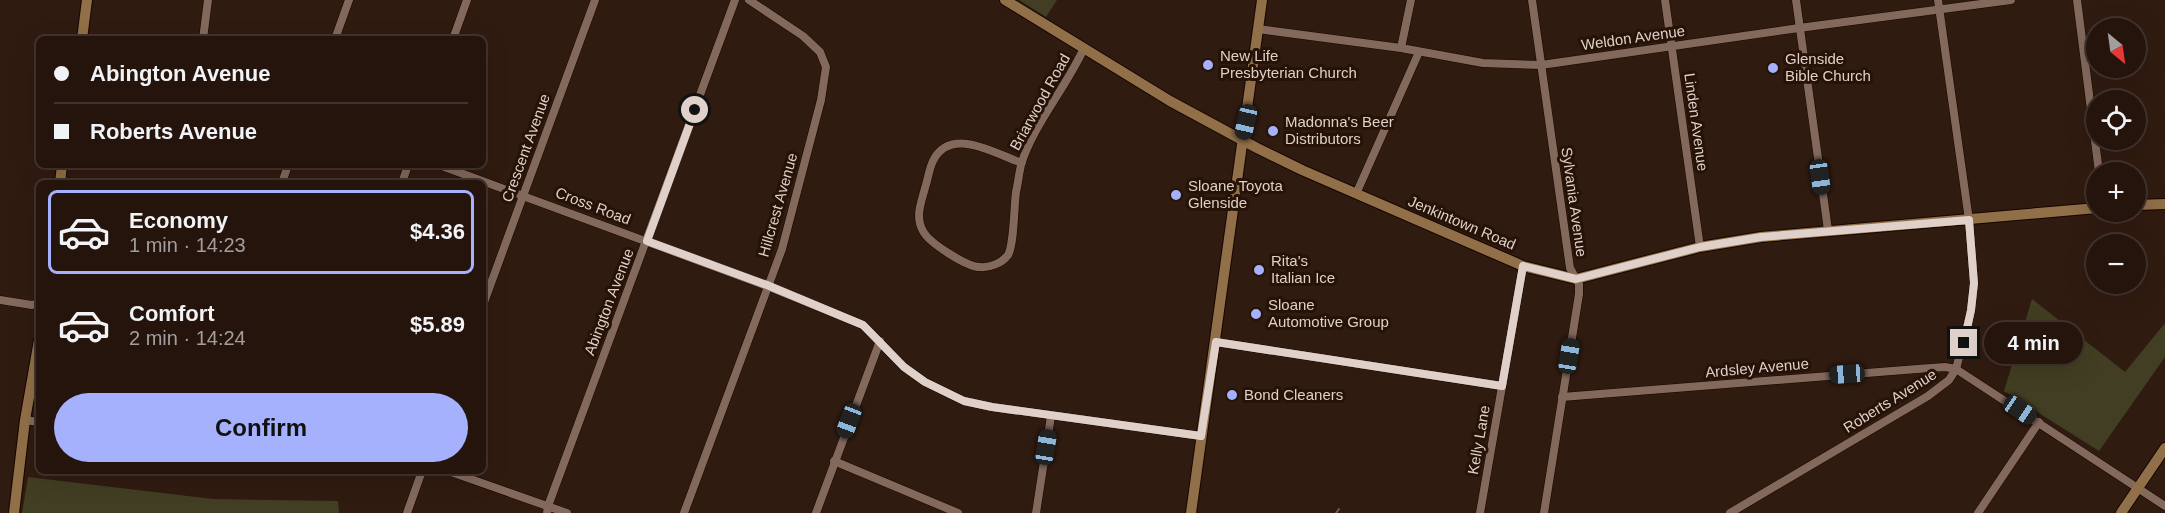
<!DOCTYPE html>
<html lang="en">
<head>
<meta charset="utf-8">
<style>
  body { margin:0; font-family:Arial,sans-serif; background:#2c1d15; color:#f1f3f6; height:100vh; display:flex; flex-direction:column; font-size:22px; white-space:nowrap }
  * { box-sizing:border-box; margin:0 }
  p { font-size:20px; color:#a39e9d }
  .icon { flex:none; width:33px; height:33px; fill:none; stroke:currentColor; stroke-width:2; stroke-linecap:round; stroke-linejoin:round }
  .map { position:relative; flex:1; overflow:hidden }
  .panel { position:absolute; left:36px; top:180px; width:450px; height:294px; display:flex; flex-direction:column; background:#24140c; border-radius:9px; box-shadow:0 6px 24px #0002,0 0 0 2px #41332d }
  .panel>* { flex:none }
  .banner { position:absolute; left:36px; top:36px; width:450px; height:132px; border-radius:9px; box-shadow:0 6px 24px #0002,0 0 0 2px #41332d; display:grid; align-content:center; height:132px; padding:0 18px; background:#24140c }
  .needle { width:39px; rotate:151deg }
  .buttons { position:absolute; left:2086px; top:18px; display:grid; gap:12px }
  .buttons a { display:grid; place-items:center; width:60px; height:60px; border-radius:50%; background:#24140c; box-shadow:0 6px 24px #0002,0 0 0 2px #41332d; font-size:30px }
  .end { position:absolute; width:27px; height:27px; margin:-14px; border:8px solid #dfd1c9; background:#111; box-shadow:0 0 0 3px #111 }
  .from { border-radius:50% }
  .bubble { position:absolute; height:42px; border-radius:21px; background:#24140c; box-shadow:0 6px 24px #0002,0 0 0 2px #41332d; font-size:20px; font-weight:700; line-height:42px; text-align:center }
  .car { position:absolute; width:18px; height:36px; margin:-18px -9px; border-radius:8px; box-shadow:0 0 4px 2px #0007; background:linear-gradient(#222 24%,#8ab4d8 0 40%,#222 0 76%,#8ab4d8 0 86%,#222 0) }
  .banner b { display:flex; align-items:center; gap:21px; height:57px; font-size:22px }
  .banner b+b { border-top:2px solid #41332d }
  .banner i { width:15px; height:15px; background:#f1f3f6 }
  ul { padding:10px 0 0; list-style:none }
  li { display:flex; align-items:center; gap:18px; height:84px; margin:0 12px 9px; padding:0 6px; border:3px solid transparent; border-radius:9px }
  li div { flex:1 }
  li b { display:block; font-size:22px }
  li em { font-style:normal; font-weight:700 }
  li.current { border-color:#a5b1fc }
  li>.icon { width:54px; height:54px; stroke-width:1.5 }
  .primary-button { display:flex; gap:12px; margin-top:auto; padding:12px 18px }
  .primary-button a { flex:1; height:69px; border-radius:36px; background:#a5b1fc; color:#111; font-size:24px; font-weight:700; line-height:69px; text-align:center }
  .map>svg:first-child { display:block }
  .green { fill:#413e23 }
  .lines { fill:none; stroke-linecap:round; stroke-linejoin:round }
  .stream { stroke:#7c5664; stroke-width:2 }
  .street-casing { stroke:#170500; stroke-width:9 }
  .secondary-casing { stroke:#170500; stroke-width:12 }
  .street { stroke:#82695c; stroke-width:8 }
  .secondary { stroke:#916f48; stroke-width:10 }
  .route { stroke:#dfd1c9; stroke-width:8 }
  .poi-dot { fill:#a5b1fc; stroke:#261207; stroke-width:2 }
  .labels { text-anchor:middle; stroke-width:6; stroke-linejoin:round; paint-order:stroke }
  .street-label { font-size:15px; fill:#dfd1c9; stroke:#261207 }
  .poi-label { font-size:15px; fill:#dfd1c9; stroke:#261207; text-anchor:start }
</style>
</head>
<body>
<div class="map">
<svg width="2165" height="513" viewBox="0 0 2165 513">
  <rect width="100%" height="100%" fill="#301b10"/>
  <!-- green -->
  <g class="green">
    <path d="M1019 0H1057L1046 17Z"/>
    <path d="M2032 299 2125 372 2165 323V357L2099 451 2004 391Z"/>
    <path d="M28 477 213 499 338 501 339 513H22Z"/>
  </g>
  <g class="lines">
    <!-- stream -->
    <path class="stream" d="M1336 513 1339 509"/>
    <defs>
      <g id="street">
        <path d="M1532 0 1570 268 1579 284V294L1544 513"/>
        <path d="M1665 0 1700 247"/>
        <path d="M1796 0 1828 230"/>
        <path d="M2077 0 2099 172"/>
        <path d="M1258 29 1401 48 1483 63 1541 65 1799 28 2011 0"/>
        <path d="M203 39 208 0"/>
        <path d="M335 39 349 0"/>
        <path d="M453 39 467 0"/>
        <path d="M1401 48 1411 0"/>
        <path d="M1022 163C996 154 950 125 933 161 929 169 928 179 925 188 921 203 915 217 923 231 929 243 967 267 980 267 990 268 1002 263 1008 255 1014 245 1014 207 1016 192 1018 183 1019 174 1021 165 1032 127 1067 86 1084 48"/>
        <path d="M439 165 767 286 863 325 904 367 925 382 964 401 992 407 1201 436"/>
        <path d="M60 181 76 183"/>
        <path d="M282 183 288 165"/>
        <path d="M402 183 408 165"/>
        <path d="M1356 194 1419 52"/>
        <path d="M0 300 32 305 39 303"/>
        <path d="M483 305 595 0"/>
        <path d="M1216 342 1502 386"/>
        <path d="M1562 397 1917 369 1945 367 1956 369 2165 506"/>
        <path d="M25 420 39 422"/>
        <path d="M834 461 958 513"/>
        <path d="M448 471 567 513"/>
        <path d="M407 513 422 471"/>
        <path d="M547 513 548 506 735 0"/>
        <path d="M684 513 782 249 821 100 826 67 820 52 803 36 749 0"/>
        <path d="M816 513 880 341"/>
        <path d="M1036 513 1051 416"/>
        <path d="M1480 513 1523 266"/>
        <path d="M1730 513 1928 396 1949 380 1956 369 1971 311 1974 283 1969 220 1938 0"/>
        <path d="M1978 513 2039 422"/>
      </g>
      <g id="secondary">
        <path d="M1005 0 1170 101 1257 148 1302 170 1523 266 1576 279 1700 247 1761 237 2097 208"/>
        <path d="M82 39 87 0"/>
        <path d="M60 183 62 165"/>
        <path d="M2136 205 2165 204"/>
        <path d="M14 513 25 420 39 340"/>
        <path d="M1191 513 1262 0"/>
        <path d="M2121 513 2165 448"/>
      </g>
    </defs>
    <!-- street casing -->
    <use href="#street" class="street-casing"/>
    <!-- secondary casing -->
    <use href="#secondary" class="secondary-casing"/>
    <!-- street -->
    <use href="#street" class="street"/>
    <!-- secondary -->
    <use href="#secondary" class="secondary"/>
  </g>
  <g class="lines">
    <!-- route -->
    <path class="route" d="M695 110 647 241 767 285 863 325 904 367 925 382 964 401 992 407 1201 436 1216 342 1502 386 1523 266 1576 279 1700 247 1761 237 1969 220 1974 283 1971 310 1964 343"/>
  </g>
  <!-- markers -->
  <g class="poi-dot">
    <circle cx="1208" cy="65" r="6"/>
    <circle cx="1773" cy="68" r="6"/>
    <circle cx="1273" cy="131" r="6"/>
    <circle cx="1176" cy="195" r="6"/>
    <circle cx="1259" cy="270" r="6"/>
    <circle cx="1256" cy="314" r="6"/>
    <circle cx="1232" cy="395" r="6"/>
  </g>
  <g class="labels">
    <!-- street labels -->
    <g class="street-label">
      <text transform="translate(1633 38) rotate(-8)" y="5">Weldon Avenue</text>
      <text transform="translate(1040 102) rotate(-61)" y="5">Briarwood Road</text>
      <text transform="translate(1696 122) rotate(82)" y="5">Linden Avenue</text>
      <text transform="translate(526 148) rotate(-70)" y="5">Crescent Avenue</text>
      <text transform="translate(1574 202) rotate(82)" y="5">Sylvania Avenue</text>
      <text transform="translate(778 205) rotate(-74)" y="5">Hillcrest Avenue</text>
      <text transform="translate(593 206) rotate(21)" y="5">Cross Road</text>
      <text transform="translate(1462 223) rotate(23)" y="5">Jenkintown Road</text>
      <text transform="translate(609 302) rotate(-69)" y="5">Abington Avenue</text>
      <text transform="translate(1757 368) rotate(-5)" y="5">Ardsley Avenue</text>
      <text transform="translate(1890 401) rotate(-32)" y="5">Roberts Avenue</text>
      <text transform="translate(1479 440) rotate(-80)" y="5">Kelly Lane</text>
    </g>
    <!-- poi labels -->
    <g class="poi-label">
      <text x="1220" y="61">New Life<tspan x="1220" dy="17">Presbyterian Church</tspan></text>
      <text x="1785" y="64">Glenside<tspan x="1785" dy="17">Bible Church</tspan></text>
      <text x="1285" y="127">Madonna's Beer<tspan x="1285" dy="17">Distributors</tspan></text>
      <text x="1188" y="191">Sloane Toyota<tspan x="1188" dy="17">Glenside</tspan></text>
      <text x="1271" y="266">Rita's<tspan x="1271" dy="17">Italian Ice</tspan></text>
      <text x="1268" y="310">Sloane<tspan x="1268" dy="17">Automotive Group</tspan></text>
      <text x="1244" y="400">Bond Cleaners</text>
    </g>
  </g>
</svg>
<div class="buttons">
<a><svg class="needle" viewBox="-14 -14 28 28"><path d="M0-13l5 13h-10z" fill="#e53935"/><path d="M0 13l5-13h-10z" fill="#a39e9d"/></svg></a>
<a><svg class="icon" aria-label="locate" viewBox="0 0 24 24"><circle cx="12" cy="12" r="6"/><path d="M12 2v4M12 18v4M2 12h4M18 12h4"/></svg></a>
<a>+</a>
<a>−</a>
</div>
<i class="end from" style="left:695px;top:110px"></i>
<i class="end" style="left:1964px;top:343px"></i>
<div class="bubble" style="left:1984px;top:322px;width:99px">4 min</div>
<i class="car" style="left:1246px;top:122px;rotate:193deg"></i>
<i class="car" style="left:1820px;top:177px;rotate:172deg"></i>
<i class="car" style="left:1569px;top:356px;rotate:9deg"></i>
<i class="car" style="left:1847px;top:374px;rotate:266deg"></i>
<i class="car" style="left:2020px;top:410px;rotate:124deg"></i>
<i class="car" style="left:849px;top:421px;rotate:201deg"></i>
<i class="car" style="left:1046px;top:447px;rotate:9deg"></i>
<div class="banner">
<b><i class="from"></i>Abington Avenue</b>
<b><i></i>Roberts Avenue</b>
</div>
<section class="panel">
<ul>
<li class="current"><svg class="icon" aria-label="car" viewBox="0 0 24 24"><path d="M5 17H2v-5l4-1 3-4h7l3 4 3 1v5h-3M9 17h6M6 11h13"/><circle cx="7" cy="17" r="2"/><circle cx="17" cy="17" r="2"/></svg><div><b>Economy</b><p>1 min · 14:23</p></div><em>$4.36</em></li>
<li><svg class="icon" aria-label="car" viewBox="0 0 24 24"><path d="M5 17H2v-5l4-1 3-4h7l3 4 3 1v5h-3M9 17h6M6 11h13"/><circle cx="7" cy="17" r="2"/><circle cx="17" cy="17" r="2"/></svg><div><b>Comfort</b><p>2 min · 14:24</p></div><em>$5.89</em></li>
</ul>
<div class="primary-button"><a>Confirm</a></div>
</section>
</div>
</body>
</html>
